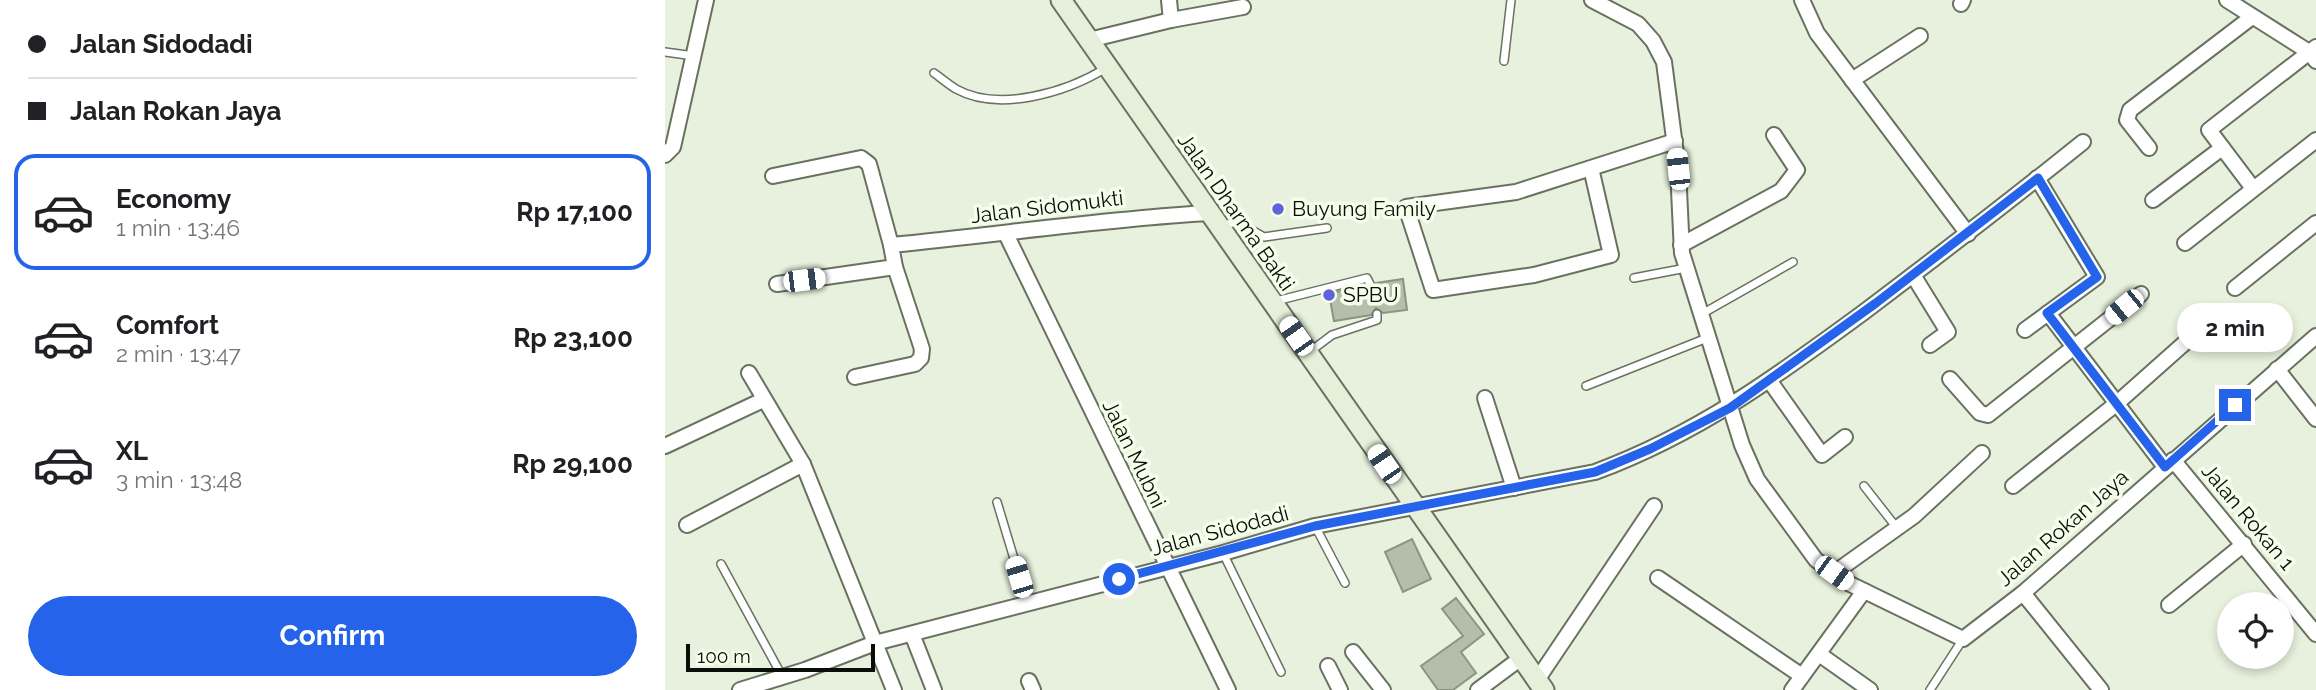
<!DOCTYPE html>
<html lang="en">
<head>
<meta charset="utf-8">
<style>
  body { margin:0; font-family:Raleway,sans-serif; background:#f6f6f6; color:#202124; height:100vh; display:flex; flex-direction:column; font-size:26px; white-space:nowrap }
  * { box-sizing:border-box; margin:0 }
  p { font-size:23px; color:#757577 }
  .icon { flex:none; width:38px; height:38px; fill:none; stroke:currentColor; stroke-width:2; stroke-linecap:round; stroke-linejoin:round }
  .map { position:relative; flex:1; overflow:hidden }
  .details { display:flex; flex-direction:column; background:#fff; width:665px }
  .details>* { flex:none }
  .hud { display:grid; align-content:center; height:154px; padding:0 28px; background:#fff }
  .controls { position:absolute; left:1552px; top:592px; display:grid; gap:14px }
  .controls a { display:grid; place-items:center; width:77px; height:77px; border-radius:50%; background:#fff; box-shadow:0 4px 10px #0003; font-size:35px }
  .scale { position:absolute; left:21px; bottom:18px; width:189px; box-sizing:border-box; padding-left:7px; border:4px solid #0b0e08; border-top:0; font-size:19px; line-height:24px; white-space:nowrap; color:#0b0e08; -webkit-text-stroke:5px #f5feea; paint-order:stroke }
  .end { position:absolute; width:32px; height:32px; margin:-16px; border:9px solid #2563eb; background:#fff; box-shadow:0 0 0 4px #fff }
  .from { border-radius:50% }
  .bubble { position:absolute; height:49px; border-radius:24px; background:#fff; box-shadow:0 4px 10px #0003; font-size:23px; font-weight:700; line-height:49px; text-align:center }
  .car { position:absolute; width:21px; height:42px; margin:-21px -10px; border-radius:9px; box-shadow:0 0 5px 2px #0007; background:linear-gradient(#fff 24%,#345 0 40%,#fff 0 76%,#345 0 86%,#fff 0) }
  .hud b { display:flex; align-items:center; gap:24px; height:66px; font-size:26px }
  .hud b+b { border-top:2px solid #e0e0e0 }
  .hud i { width:18px; height:18px; background:#202124 }
  ul { padding:0; list-style:none }
  li { display:flex; align-items:center; gap:21px; height:116px; margin:0 14px 10px; padding:0 14px; border:4px solid transparent; border-radius:21px }
  li div { flex:1 }
  li b { display:block; font-size:26px }
  li em { font-style:normal; font-weight:700 }
  li.active { border-color:#2563eb }
  li>.icon { width:63px; height:63px; stroke-width:1.5 }
  .cta { display:flex; gap:14px; margin-top:auto; padding:14px 28px }
  .cta a { flex:1; height:80px; border-radius:42px; background:#2563eb; color:#fff; font-size:28px; font-weight:700; line-height:80px; text-align:center }
  main { display:flex; flex:1; min-height:0 }
  .map>svg:first-child { display:block }
  .building { fill:#b5beab; stroke:#8c9482; stroke-width:2 }
  .lines { fill:none; stroke-linecap:round; stroke-linejoin:round }
  .lane-casing { stroke:#697160; stroke-width:10 }
  .street-casing { stroke:#697160; stroke-width:18 }
  .secondary-casing { stroke:#697160; stroke-width:23 }
  .lane { stroke:#fff; stroke-width:7 }
  .street { stroke:#fff; stroke-width:14 }
  .secondary { stroke:#e6efda; stroke-width:19 }
  .route { stroke:#2563eb; stroke-width:9 }
  .poi-dot { fill:#5f63dc; stroke:#f5feea; stroke-width:2.5 }
  .labels { text-anchor:middle; stroke-width:7; stroke-linejoin:round; paint-order:stroke }
  .street-label { font-size:21px; fill:#0b0e08; stroke:#f5feea }
  .poi-label { font-size:21px; fill:#0b0e08; stroke:#f5feea; text-anchor:start }
</style>
</head>
<body>
<main>
<section class="details">
<div class="hud">
<b><i class="from"></i>Jalan Sidodadi</b>
<b><i></i>Jalan Rokan Jaya</b>
</div>
<ul>
<li class="active"><svg class="icon" aria-label="car" viewBox="0 0 24 24"><path d="M5 17H2v-5l4-1 3-4h7l3 4 3 1v5h-3M9 17h6M6 11h13"/><circle cx="7" cy="17" r="2"/><circle cx="17" cy="17" r="2"/></svg><div><b>Economy</b><p>1 min · 13:46</p></div><em>Rp 17,100</em></li>
<li><svg class="icon" aria-label="car" viewBox="0 0 24 24"><path d="M5 17H2v-5l4-1 3-4h7l3 4 3 1v5h-3M9 17h6M6 11h13"/><circle cx="7" cy="17" r="2"/><circle cx="17" cy="17" r="2"/></svg><div><b>Comfort</b><p>2 min · 13:47</p></div><em>Rp 23,100</em></li>
<li><svg class="icon" aria-label="car" viewBox="0 0 24 24"><path d="M5 17H2v-5l4-1 3-4h7l3 4 3 1v5h-3M9 17h6M6 11h13"/><circle cx="7" cy="17" r="2"/><circle cx="17" cy="17" r="2"/></svg><div><b>XL</b><p>3 min · 13:48</p></div><em>Rp 29,100</em></li>
</ul>
<div class="cta"><a>Confirm</a></div>
</section>
<div class="map">
<svg width="1651" height="690" viewBox="0 0 1651 690">
  <rect width="100%" height="100%" fill="#e8f1dd"/>
  <!-- building -->
  <g class="building">
    <path d="M738 279 742 310 718 313 711 308 706 315 669 321 664 294 699 285 705 290 711 283Z"/>
    <path d="M747 539 766 579 738 592 720 552Z"/>
    <path d="M791 598 819 634 796 652 811 673 788 690H773L756 666 798 636 777 609Z"/>
  </g>
  <g class="lines">
    <defs>
      <g id="lane">
        <path d="M0 52 29 56"/>
        <path d="M839 61 846 0"/>
        <path d="M269 73C276 78 283 84 291 89 334 113 402 92 441 68"/>
        <path d="M557 225 573 222 599 237 662 228"/>
        <path d="M969 278 1021 268"/>
        <path d="M611 301 702 278 705 284"/>
        <path d="M1035 315 1128 262"/>
        <path d="M643 353 667 335 712 320V314"/>
        <path d="M921 386 1042 338"/>
        <path d="M1199 486 1232 528"/>
        <path d="M332 502 362 602"/>
        <path d="M650 526 680 583"/>
        <path d="M558 553 616 672"/>
        <path d="M56 564 117 676"/>
        <path d="M1265 690 1298 639"/>
      </g>
      <g id="street">
        <path d="M504 0 506 20"/>
        <path d="M927 0 973 24 988 41 999 62 1013 169 1017 253 1077 445 1092 479 1151 560 1185 584 1298 639 1358 593 1651 336"/>
        <path d="M1137 0 1152 33 1303 234"/>
        <path d="M1562 0 1644 52 1651 61"/>
        <path d="M1296 4 1298 0"/>
        <path d="M424 40 506 20 578 7"/>
        <path d="M1187 80 1255 36"/>
        <path d="M1484 148 1462 120 1465 110 1587 17"/>
        <path d="M0 155 8 147 41 0"/>
        <path d="M926 168 946 255 869 275 768 290 741 207 851 192 1010 141"/>
        <path d="M108 176 196 158 204 164 226 245"/>
        <path d="M1587 187 1544 130 1651 47"/>
        <path d="M1488 200 1557 148"/>
        <path d="M341 234 563 690"/>
        <path d="M1520 243 1651 140"/>
        <path d="M1016 245 1116 191 1132 170 1109 135"/>
        <path d="M1248 275 1283 332 1265 345"/>
        <path d="M112 284 230 267 226 245C332 235 437 219 544 213"/>
        <path d="M1570 288 1651 223"/>
        <path d="M1383 313 1500 467"/>
        <path d="M1360 330 1432 277 1372 178"/>
        <path d="M1612 369 1651 419"/>
        <path d="M84 373 138 464 229 690"/>
        <path d="M190 377 250 364 256 358 257 349 230 267"/>
        <path d="M1285 379 1315 413 1323 415 1476 294"/>
        <path d="M1104 380 1157 455 1180 437"/>
        <path d="M820 398 849 488"/>
        <path d="M0 446 98 400"/>
        <path d="M1508 460 1651 634"/>
        <path d="M1348 486 1451 404 1550 316"/>
        <path d="M22 525 138 464"/>
        <path d="M1169 573 1249 516 1317 453"/>
        <path d="M993 578 1137 676"/>
        <path d="M1358 593 1436 690"/>
        <path d="M1504 605 1579 544"/>
        <path d="M247 634 269 690"/>
        <path d="M688 652 718 690"/>
        <path d="M1154 654 1205 690"/>
        <path d="M663 666 675 690"/>
        <path d="M872 680 989 506"/>
        <path d="M364 681 368 690"/>
        <path d="M75 690 140 670 210 643 558 553 650 526 930 472C1033 434 1112 376 1199 312 1273 256 1346 200 1418 142"/>
        <path d="M813 690 856 658"/>
        <path d="M1127 690 1199 591"/>
      </g>
      <path id="secondary" d="M396 0 879 690"/>
    </defs>
    <!-- lane casing -->
    <use href="#lane" class="lane-casing"/>
    <!-- street casing -->
    <use href="#street" class="street-casing"/>
    <!-- secondary casing -->
    <use href="#secondary" class="secondary-casing"/>
    <!-- lane -->
    <use href="#lane" class="lane"/>
    <!-- street -->
    <use href="#street" class="street"/>
    <!-- secondary -->
    <use href="#secondary" class="secondary"/>
  </g>
  <g class="lines">
    <!-- route -->
    <path class="route" d="M454 579 650 526 930 472 985 449 1065 408 1211 303 1373 178 1432 277 1382 313 1500 467 1570 405"/>
  </g>
  <!-- markers -->
  <g class="poi-dot">
    <circle cx="613" cy="209" r="7"/>
    <circle cx="664" cy="295" r="7"/>
  </g>
  <g class="labels">
    <!-- street labels -->
    <g class="street-label">
      <text transform="translate(382 207) rotate(-7)" y="7">Jalan Sidomukti</text>
      <text transform="translate(571 212) rotate(55)" y="7">Jalan Dharma Bakti</text>
      <text transform="translate(469 454) rotate(64)" y="7">Jalan Mubni</text>
      <text transform="translate(1583 517) rotate(50)" y="7">Jalan Rokan 1</text>
      <text transform="translate(1398 528) rotate(-41)" y="7">Jalan Rokan Jaya</text>
      <text transform="translate(555 531) rotate(-15)" y="7">Jalan Sidodadi</text>
    </g>
    <!-- poi labels -->
    <g class="poi-label">
      <text x="627" y="216">Buyung Family</text>
      <text x="678" y="302">SPBU</text>
    </g>
  </g>
</svg>
<div class="controls">
<a><svg class="icon" aria-label="locate" viewBox="0 0 24 24"><circle cx="12" cy="12" r="6"/><path d="M12 2v4M12 18v4M2 12h4M18 12h4"/></svg></a>
</div>
<div class="scale">100 m</div>
<i class="end from" style="left:454px;top:579px"></i>
<i class="end" style="left:1570px;top:405px"></i>
<div class="bubble" style="left:1512px;top:303px;width:116px">2 min</div>
<i class="car" style="left:1013px;top:169px;rotate:354deg"></i>
<i class="car" style="left:139px;top:280px;rotate:83deg"></i>
<i class="car" style="left:1459px;top:307px;rotate:231deg"></i>
<i class="car" style="left:631px;top:336px;rotate:325deg"></i>
<i class="car" style="left:719px;top:464px;rotate:326deg"></i>
<i class="car" style="left:1169px;top:573px;rotate:126deg"></i>
<i class="car" style="left:354px;top:577px;rotate:343deg"></i>
</div>
</main>
</body>
</html>
